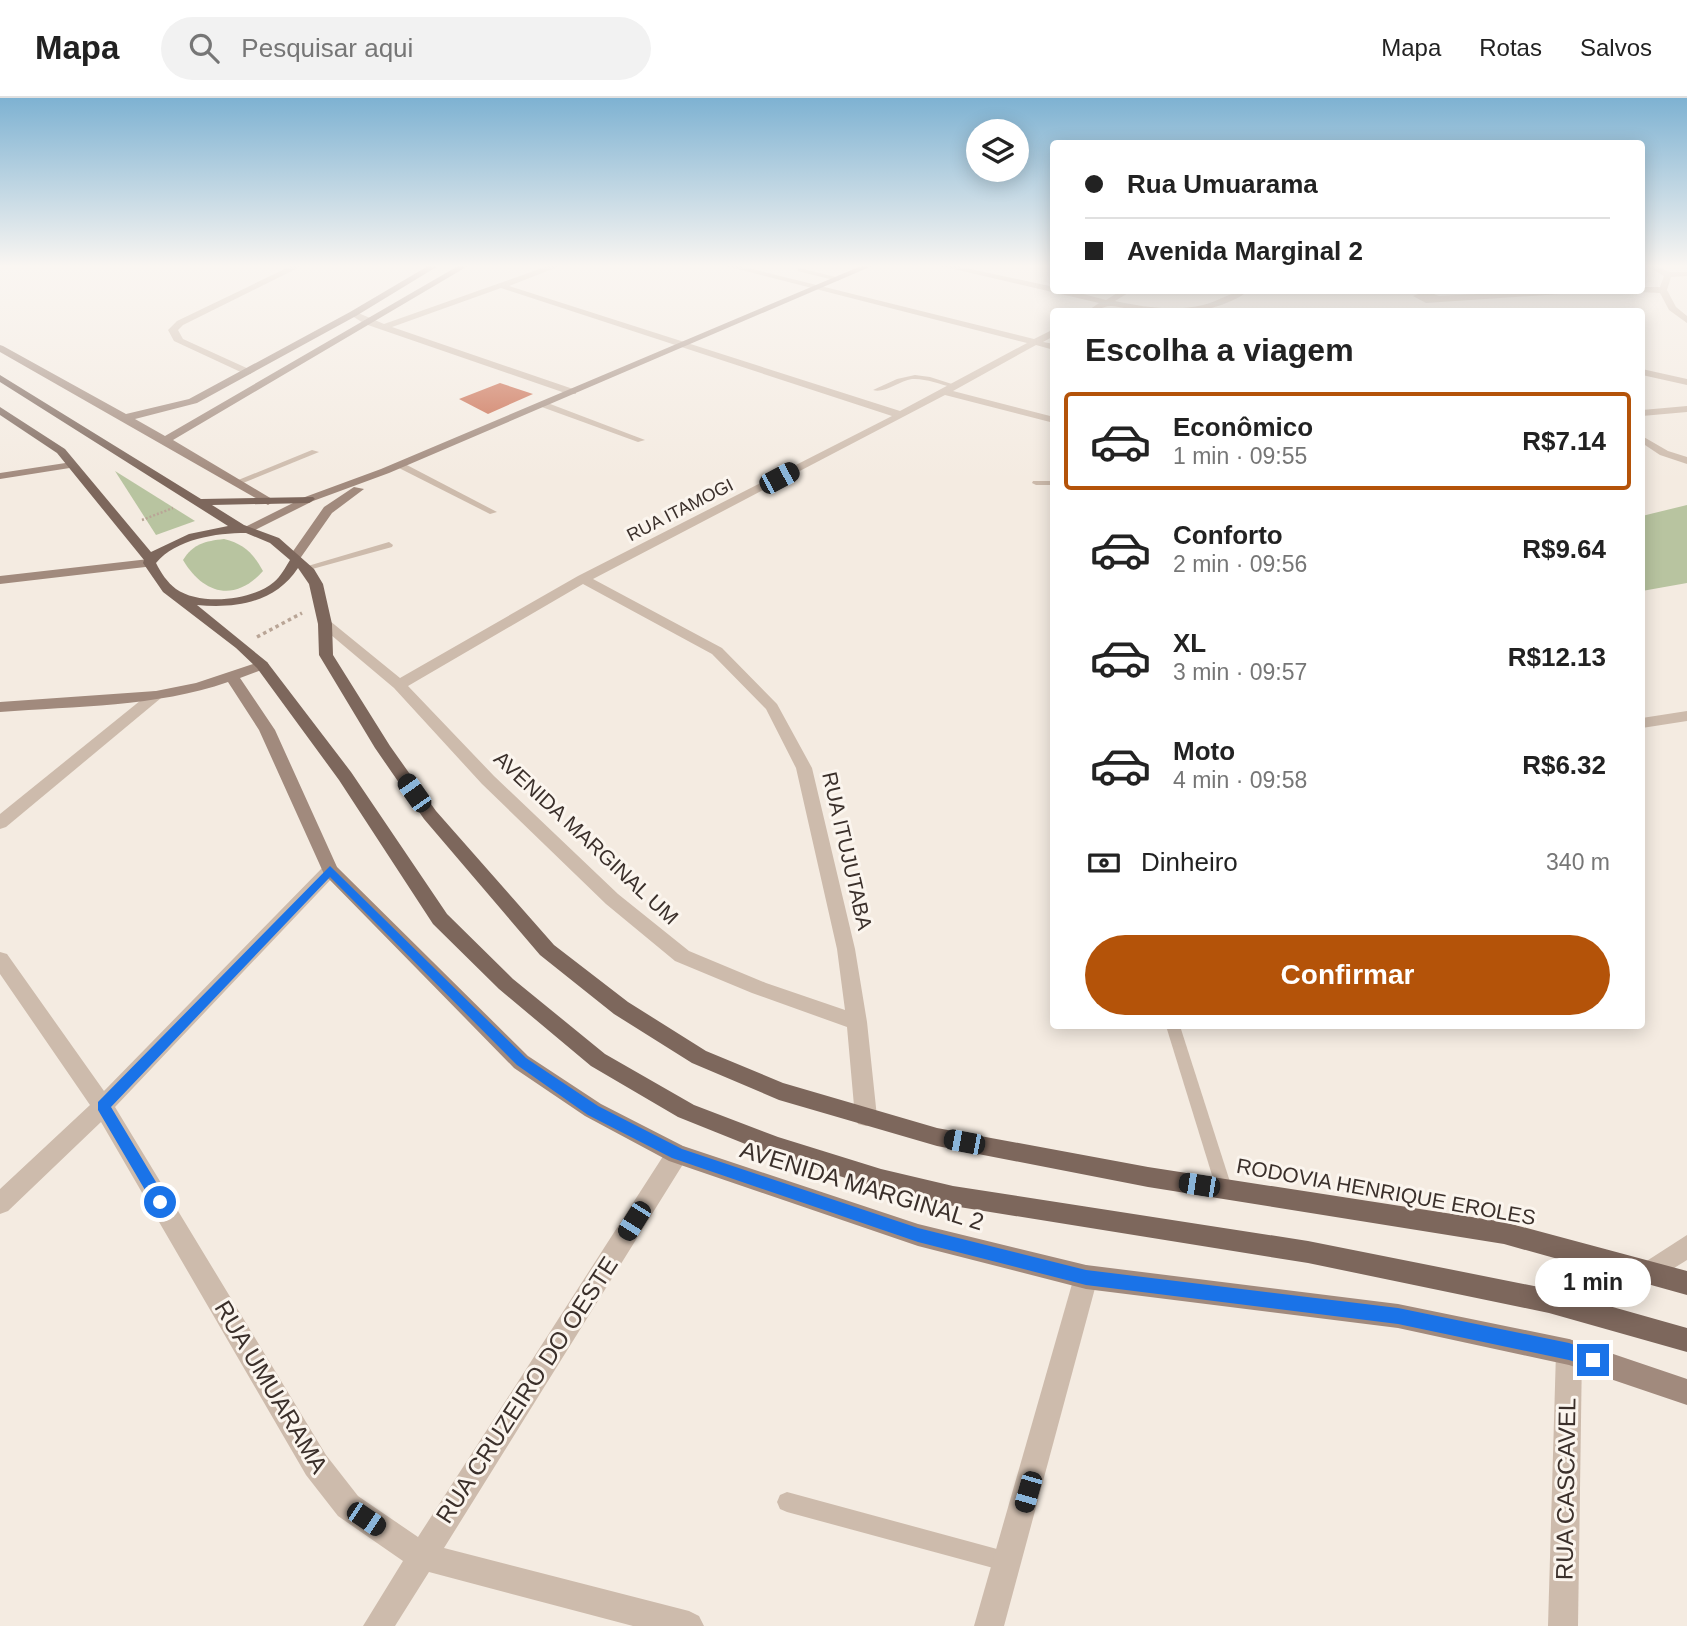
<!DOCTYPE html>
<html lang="pt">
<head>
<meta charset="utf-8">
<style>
  body { margin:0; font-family:Helvetica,sans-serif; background:#f2f2f2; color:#222; height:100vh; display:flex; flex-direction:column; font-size:26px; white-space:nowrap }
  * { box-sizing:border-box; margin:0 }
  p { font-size:23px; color:#767676 }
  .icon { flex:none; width:38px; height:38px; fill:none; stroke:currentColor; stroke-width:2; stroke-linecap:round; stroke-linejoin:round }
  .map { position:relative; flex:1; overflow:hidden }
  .panel { position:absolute; left:1050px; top:210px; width:595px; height:721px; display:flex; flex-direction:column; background:#fff; border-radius:7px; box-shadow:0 4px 18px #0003 }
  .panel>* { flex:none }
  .hud { position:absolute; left:1050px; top:42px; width:595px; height:154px; border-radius:7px; box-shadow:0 4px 18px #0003; display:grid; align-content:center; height:154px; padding:0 35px; background:#fff }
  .buttons { position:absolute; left:966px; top:21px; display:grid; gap:14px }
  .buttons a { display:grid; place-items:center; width:63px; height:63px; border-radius:50%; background:#fff; box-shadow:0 4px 18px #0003; font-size:35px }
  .end { position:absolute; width:32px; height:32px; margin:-16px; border:9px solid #1a73e8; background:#fff; box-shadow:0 0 0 4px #fff }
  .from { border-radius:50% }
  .bubble { position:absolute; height:49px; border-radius:24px; background:#fff; box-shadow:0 4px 18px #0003; font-size:23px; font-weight:700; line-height:49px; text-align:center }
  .car { position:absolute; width:21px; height:42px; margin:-21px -10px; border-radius:9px; box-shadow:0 0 5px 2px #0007; background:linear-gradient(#222 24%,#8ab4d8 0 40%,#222 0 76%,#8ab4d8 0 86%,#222 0) }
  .hud b { display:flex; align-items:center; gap:24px; height:66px; font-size:26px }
  .hud b+b { border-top:2px solid #e0e0e0 }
  .hud i { width:18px; height:18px; background:#222 }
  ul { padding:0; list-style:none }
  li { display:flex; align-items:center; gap:21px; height:98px; margin:0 14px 10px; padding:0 21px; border:4px solid transparent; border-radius:7px }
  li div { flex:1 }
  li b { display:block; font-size:26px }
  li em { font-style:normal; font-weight:700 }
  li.on { border-color:#b45309 }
  li>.icon { width:63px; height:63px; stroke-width:1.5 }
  h2 { padding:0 35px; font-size:32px; line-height:84px }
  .pay { display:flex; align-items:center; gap:18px; height:77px; padding:0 35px; font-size:26px }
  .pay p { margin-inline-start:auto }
  .button { display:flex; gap:14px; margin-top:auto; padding:14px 35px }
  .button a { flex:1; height:80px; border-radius:42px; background:#b45309; color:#fff; font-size:28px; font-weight:700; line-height:80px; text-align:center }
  header { display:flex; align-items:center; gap:42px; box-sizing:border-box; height:98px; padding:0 35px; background:#fff; border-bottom:2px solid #e0e0e0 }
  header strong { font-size:33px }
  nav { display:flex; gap:38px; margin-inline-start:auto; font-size:24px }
  .search { width:490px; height:63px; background:#f2f2f2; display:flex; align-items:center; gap:18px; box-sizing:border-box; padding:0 24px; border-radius:38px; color:#767676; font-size:26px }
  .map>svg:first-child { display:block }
  .green { fill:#b8c4a0 }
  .building { fill:#c8694b }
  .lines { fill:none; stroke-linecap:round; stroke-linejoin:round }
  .path-far1 { stroke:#b9a596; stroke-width:2.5; stroke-dasharray:2 2; stroke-linecap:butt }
  .path { stroke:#b9a596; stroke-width:3.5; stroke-dasharray:3.5 3.5; stroke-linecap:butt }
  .lane { fill:#cdbbac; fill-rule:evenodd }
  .street { fill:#cdbbac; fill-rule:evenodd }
  .secondary { fill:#a18a7d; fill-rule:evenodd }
  .primary { fill:#7d675c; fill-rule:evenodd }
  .route { fill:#1a73e8 }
  .labels { text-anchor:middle; stroke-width:6; stroke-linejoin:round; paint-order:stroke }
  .far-street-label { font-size:18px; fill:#3b302b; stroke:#fbf5ee }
  .street-label { font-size:21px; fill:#3b302b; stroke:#fbf5ee }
  .near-street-label { font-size:24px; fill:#3b302b; stroke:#fbf5ee }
</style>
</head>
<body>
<header>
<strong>Mapa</strong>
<div class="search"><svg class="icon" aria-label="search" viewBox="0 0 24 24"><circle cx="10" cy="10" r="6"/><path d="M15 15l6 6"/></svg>Pesquisar aqui</div>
<nav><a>Mapa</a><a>Rotas</a><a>Salvos</a></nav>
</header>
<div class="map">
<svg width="1687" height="1528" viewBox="0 0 1687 1528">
  <rect width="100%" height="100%" fill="#f4ebe1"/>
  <!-- green -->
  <g class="green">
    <path d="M115 373 195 423 156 437Z"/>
    <path d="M1687 407V485L1642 493V418Z"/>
    <path d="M224 441C244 446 253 455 263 473 235 505 203 496 183 462 193 446 205 443 224 441Z"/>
  </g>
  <!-- building -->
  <path class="building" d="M500 285 533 296 488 316 459 301Z"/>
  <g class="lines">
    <!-- path-far1 -->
    <path class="path-far1" d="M142 422 173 410"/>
    <!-- path -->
    <path class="path" d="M257 539 302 515"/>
    <!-- lane -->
    <g class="lane">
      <path d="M799 170 840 180 841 181 838 183 797 173Z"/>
      <path d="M915 277 930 279 955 287 952 289C939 286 925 280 912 281 899 283 884 296 873 292L897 281Z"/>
      <path d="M539 304H545L645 342 638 344 539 308Z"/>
      <path d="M312 352 319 354 238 387 231 385Z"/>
      <path d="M397 365H403L497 414 490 416 397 369Z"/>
      <path d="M1033 383H1054V387H1036L1032 385Z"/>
      <path d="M389 444 393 447 392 449 305 473 301 470Z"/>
      <path d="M1166 928H1180L1232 1090 1230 1095 1224 1097 1218 1095 1216 1090Z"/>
      <path d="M787 1394 1008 1454 1015 1457 1018 1464 1015 1471 1008 1474 787 1414 780 1411 777 1404 780 1397Z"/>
    </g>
    <!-- street -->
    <g class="street">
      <path d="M291 168H302L183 227 178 232 183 241 251 272V276H245L174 243 168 232 177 223Z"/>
      <path d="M548 168H560L509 188 900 313 1027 245 726 168H740L1034 241 1054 231V238L1043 244 1054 246V252L1036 247 953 293 1054 319V325L945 297 593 481 722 550 777 606 812 670 855 851 867 924 877 1019 874 1026 866 1028 858 1026 855 1019 847 929 752 895 675 863 606 806 482 686 394 590 318 526 325 522 330 523 400 580 578 478 892 318 501 190 392 229 576 292V296H568L365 226 349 216 356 214 384 226ZM583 486 712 556 766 611 796 670 837 851 845 912 766 885 689 853 618 796 494 678 408 588Z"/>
      <path d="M941 168H956L1054 189V192H1068L1106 202 1122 192H1133L1115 203C1143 209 1175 214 1203 207 1220 203 1233 192 1250 192 1219 215 1181 216 1144 213 1133 213 1123 209 1112 208 1104 207 1096 214 1086 214L1099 205Z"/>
      <path d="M1647 168H1657L1669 174H1687V178L1671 179 1667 192 1676 209 1687 218V225L1669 212 1660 195 1639 194 1642 189H1660L1664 178Z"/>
      <path d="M1555 192H1619L1426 205 1413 198 1426 193 1439 198Z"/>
      <path d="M1642 271 1687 281V287L1642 277Z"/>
      <path d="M1687 308V314L1642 318V312Z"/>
      <path d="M1642 338 1668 353 1687 359V366L1660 357 1642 345Z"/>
      <path d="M156 593 163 597 161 600 6 729 0 731V716L151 594Z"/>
      <path d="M1687 613V623L1642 630V620Z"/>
      <path d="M330 766 336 768 339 772 336 776 115 1009 326 1357 358 1398 418 1439 669 1049 677 1046 685 1049 688 1056 685 1063 444 1450 689 1513 699 1518 704 1528H633L429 1474 395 1528H363L403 1463 338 1418 306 1377 101 1024 8 1113 0 1116V1091L90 1007 0 876V854L7 856 104 993 324 768Z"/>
      <path d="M1687 1137V1162L1650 1185 1642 1182 1638 1174 1642 1166Z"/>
      <path d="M1086 1167 1095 1171 1098 1179 1004 1528H974L1074 1179 1077 1171Z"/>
      <path d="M1569 1241 1578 1245 1582 1254 1578 1528H1548L1556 1254 1560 1245Z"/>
    </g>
    <!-- secondary -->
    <g class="secondary">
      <path d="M428 168H438L356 218 197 305 135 321 165 338 458 168H468L173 342 272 401 274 403 268 407 0 254V247L3 248 126 316 189 301 350 214Z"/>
      <path d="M861 168H872L389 375 313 403 251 434 241 431 305 399 381 371Z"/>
      <path d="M72 364 76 365V369L0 381V375Z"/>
      <path d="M354 389 364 391 332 415 299 462H291L289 459 324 409Z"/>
      <path d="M149 461 154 462V468L0 486V478Z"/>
      <path d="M262 563 267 564 269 567 267 570 240 580 275 632 337 769 528 958 601 1006 683 1048 918 1126 1086 1167 1398 1206 1569 1241 1687 1281V1307L1569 1267 1398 1230 1086 1191 918 1148 669 1063 585 1018 514 970 324 776 259 632 228 584C156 609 76 608 0 614V604L156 593 196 585Z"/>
    </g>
    <!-- primary -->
    <path class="primary" d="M0 277 201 401 313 399 315 401 309 405 212 407 244 427 279 440 314 471 323 486 332 526 333 557 390 648 436 713 554 847 628 904 706 953 783 985 937 1030 1148 1069 1504 1124 1687 1173V1197L1504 1146 1148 1089 937 1048 779 1002 692 965 614 916 540 857 424 721 375 650 319 557 318 526 309 486 298 470C276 504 236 511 197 507L267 564 351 674 447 816 513 881 605 956 694 1007 778 1039 881 1071 953 1088 1308 1143 1549 1191 1687 1230V1254L1549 1215 1308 1165 953 1108 881 1091 775 1058 678 1019 591 968 499 891 433 826 339 682 257 570 236 550 163 494 143 465 144 462 57 355 0 317V309L65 351 151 454 189 436 228 428 0 284ZM246 435 270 445 290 462C285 470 281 478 274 484 252 503 200 508 176 491 167 484 161 475 156 465 176 441 216 435 246 435Z"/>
  </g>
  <!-- sky -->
  <linearGradient id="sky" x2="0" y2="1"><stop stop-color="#7eb2d2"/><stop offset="0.44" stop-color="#faf6f2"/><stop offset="1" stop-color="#faf6f2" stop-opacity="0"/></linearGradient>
  <rect width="1687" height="382" fill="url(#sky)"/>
  <!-- route -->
  <path class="route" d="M330 768 526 960 598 1008 682 1051 918 1130 1086 1172 1398 1210 1569 1245 1599 1256 1602 1262 1599 1268 1593 1270 1569 1262 1398 1226 1086 1187 918 1144 672 1060 588 1017 517 967 330 779 111 1009 168 1104 165 1109H155L98 1012V1004Z"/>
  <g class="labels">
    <!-- far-street labels -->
    <g class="far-street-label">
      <text transform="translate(680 412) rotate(-27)" y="6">RUA ITAMOGI</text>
    </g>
    <!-- street labels -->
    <g class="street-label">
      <text transform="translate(586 740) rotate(43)" y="7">AVENIDA MARGINAL UM</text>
      <text transform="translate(847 753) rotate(77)" y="7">RUA ITUJUTABA</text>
      <text transform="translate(1386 1094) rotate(10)" y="7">RODOVIA HENRIQUE EROLES</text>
    </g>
    <!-- near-street labels -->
    <g class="near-street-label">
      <text transform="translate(862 1088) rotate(17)" y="8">AVENIDA MARGINAL 2</text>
      <text transform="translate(271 1289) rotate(59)" y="8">RUA UMUARAMA</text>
      <text transform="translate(527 1292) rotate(-57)" y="8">RUA CRUZEIRO DO OESTE</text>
      <text transform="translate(1566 1391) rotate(-89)" y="8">RUA CASCAVEL</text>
    </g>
  </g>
</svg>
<div class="buttons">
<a><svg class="icon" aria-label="layers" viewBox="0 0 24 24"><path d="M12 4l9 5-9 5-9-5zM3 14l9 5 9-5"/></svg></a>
</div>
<i class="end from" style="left:160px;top:1104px"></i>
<i class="end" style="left:1593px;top:1262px"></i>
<div class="bubble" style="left:1535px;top:1160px;width:116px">1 min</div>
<i class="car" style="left:779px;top:380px;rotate:62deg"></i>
<i class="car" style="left:414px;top:695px;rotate:325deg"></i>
<i class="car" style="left:964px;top:1044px;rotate:281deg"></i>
<i class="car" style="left:1199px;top:1087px;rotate:279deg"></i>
<i class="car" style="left:634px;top:1123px;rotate:212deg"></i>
<i class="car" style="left:1028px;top:1394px;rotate:196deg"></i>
<i class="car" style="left:366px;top:1421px;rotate:124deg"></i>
<div class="hud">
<b><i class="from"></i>Rua Umuarama</b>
<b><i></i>Avenida Marginal 2</b>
</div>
<section class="panel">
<h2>Escolha a viagem</h2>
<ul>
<li class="on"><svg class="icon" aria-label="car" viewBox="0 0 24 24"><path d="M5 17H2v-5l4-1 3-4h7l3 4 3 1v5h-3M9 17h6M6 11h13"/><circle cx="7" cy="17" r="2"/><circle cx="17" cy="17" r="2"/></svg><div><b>Econômico</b><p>1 min · 09:55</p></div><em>R$7.14</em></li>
<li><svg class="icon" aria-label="car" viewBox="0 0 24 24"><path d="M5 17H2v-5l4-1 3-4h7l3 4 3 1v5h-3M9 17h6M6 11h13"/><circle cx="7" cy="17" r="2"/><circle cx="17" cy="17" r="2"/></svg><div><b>Conforto</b><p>2 min · 09:56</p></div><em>R$9.64</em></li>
<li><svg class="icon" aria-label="car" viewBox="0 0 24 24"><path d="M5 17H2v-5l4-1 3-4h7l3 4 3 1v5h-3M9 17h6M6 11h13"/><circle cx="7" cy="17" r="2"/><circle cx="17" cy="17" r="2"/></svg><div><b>XL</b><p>3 min · 09:57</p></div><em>R$12.13</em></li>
<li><svg class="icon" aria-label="car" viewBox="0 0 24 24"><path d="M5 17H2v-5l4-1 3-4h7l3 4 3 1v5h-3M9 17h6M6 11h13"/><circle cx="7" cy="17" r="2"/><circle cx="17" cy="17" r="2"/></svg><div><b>Moto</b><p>4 min · 09:58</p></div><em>R$6.32</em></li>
</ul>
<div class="pay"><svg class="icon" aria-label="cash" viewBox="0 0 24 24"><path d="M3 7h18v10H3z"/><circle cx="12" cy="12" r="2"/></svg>Dinheiro<p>340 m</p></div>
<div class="button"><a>Confirmar</a></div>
</section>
</div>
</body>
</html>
